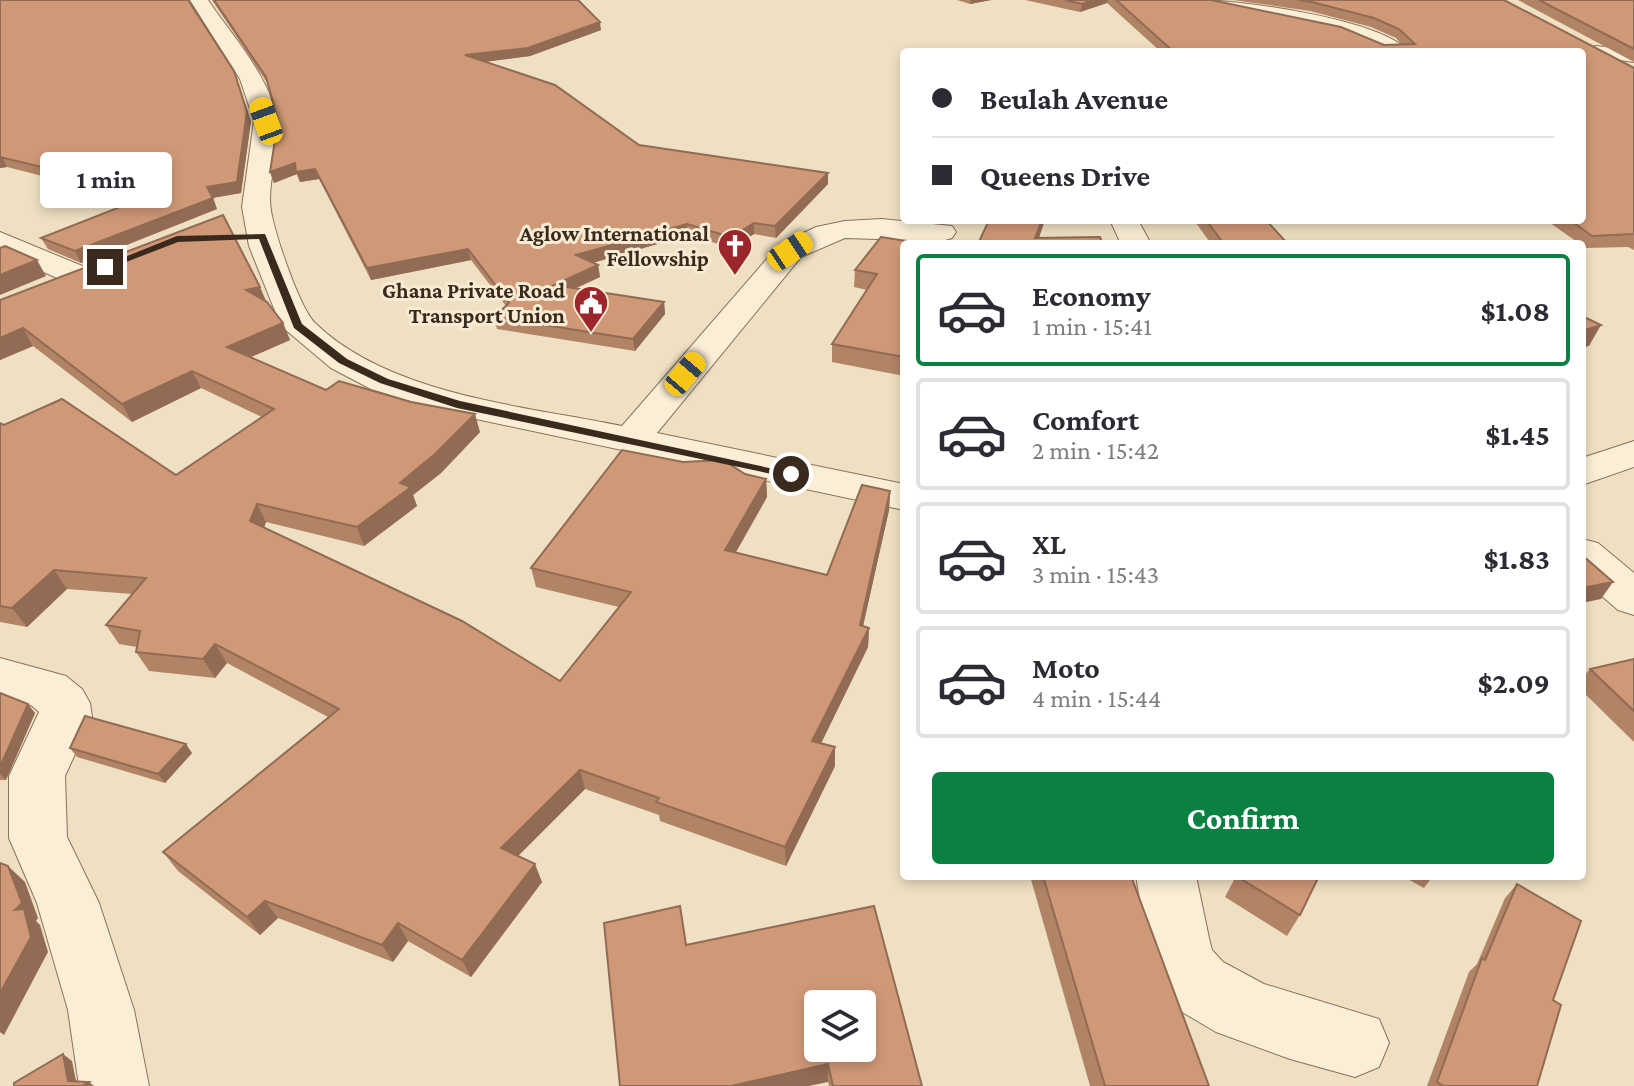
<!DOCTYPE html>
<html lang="en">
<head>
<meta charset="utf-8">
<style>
  body { margin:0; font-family:"Crimson Pro",serif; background:#f7f7f7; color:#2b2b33; height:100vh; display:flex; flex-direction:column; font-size:30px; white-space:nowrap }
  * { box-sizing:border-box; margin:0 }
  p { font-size:26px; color:#7c7c81 }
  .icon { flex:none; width:44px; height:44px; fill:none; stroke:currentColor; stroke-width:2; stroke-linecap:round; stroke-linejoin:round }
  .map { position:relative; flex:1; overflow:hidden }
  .panel { position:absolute; left:900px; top:240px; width:686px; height:640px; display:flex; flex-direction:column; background:#fff; border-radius:8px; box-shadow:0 4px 12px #0003 }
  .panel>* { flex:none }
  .hud { position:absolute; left:900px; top:48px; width:686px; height:176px; border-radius:8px; box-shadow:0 4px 12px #0003; display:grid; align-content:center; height:176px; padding:0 32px; background:#fff }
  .controls { position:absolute; left:804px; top:990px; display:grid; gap:16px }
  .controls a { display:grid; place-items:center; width:72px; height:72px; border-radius:8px; background:#fff; box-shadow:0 4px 12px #0003; font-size:40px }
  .end { position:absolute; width:36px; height:36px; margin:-18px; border:10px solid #3a2a1e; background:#fff; box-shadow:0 0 0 4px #fff }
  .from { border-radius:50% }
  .bubble { position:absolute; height:56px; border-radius:8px; background:#fff; box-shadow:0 4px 12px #0003; font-size:26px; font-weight:700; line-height:56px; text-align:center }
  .car { position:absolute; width:24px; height:48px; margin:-24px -12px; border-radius:10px; box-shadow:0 0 6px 2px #0007; background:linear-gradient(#f5c518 24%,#345 0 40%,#f5c518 0 76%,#345 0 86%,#f5c518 0) }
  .hud b { display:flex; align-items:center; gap:28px; height:76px; font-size:30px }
  .hud b+b { border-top:2px solid #e1e1e2 }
  .hud i { width:20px; height:20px; background:#2b2b33 }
  ul { padding:14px 0 0; list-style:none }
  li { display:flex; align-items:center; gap:24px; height:112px; margin:0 16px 12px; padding:0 16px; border:4px solid #e1e1e2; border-radius:8px }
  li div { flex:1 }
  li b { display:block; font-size:30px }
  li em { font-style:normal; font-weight:700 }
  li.current { border-color:#0b8043 }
  li>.icon { width:72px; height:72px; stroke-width:1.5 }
  .action { display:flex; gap:16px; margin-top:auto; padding:16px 32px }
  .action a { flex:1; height:92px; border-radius:8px; background:#0b8043; color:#fff; font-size:32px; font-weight:700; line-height:92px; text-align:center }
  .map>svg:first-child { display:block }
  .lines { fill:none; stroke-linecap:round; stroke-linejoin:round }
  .minor-casing { stroke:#8a7159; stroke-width:2 }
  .minor { fill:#faeed6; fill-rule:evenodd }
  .wall { fill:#b28466 }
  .shaded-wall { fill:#916b53 }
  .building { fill:#cf9977; stroke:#916b53; stroke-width:2; fill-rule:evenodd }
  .route { fill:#3a2a1e }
  .labels { text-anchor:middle; stroke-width:6; stroke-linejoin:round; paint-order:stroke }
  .far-poi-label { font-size:22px; font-weight:bold; fill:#3a2a1e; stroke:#f7ebd3; text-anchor:end }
</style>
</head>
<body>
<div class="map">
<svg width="1634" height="1086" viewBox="0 0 1634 1086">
  <rect width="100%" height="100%" fill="#efe0c3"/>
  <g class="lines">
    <defs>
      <g id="minor">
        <path d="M190 0H208C232 36 270 76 277 120 282 149 266 181 271 211 275 234 299 307 315 323 389 395 524 406 622 426L779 245 816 227 845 221 882 219 952 226 956 232 952 238 942 241 845 238 801 257 657 433 904 484V510L457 415 371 389 331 368 281 326 249 246 242 207 254 121 240 79Z"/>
        <path d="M1197 0C1240 0 1382 19 1409 52H1382L1339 33 1206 5Z"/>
        <path d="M1596 46 1634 50V62L1589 56 1586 52 1589 48Z"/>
        <path d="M1110 220H1138L1151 244H1121Z"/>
        <path d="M0 232 92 270 97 277 92 284H70L0 252Z"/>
        <path d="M1634 441V467L1582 485V458Z"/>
        <path d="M1582 539 1598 543 1634 573V615L1618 610 1582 579Z"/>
        <path d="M0 658 66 676 82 689 90 703 92 717 65 776 67 837 99 903 134 1010 149 1086H79L68 1010 37 903 9 838V776L39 712 31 705 0 696Z"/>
        <path d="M1136 876H1196L1209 938 1212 950 1223 962 1264 984 1379 1019 1389 1043 1379 1067 1355 1077 1290 1059 1216 1032 1177 1009 1166 995 1149 951Z"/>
      </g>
    </defs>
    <!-- minor casing -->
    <use href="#minor" class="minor-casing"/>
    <!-- minor -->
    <use href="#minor" class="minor"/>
  </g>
  <!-- wall -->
  <g class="wall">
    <path d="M0 0 251 121 241 193 213 198 217 209 81 263 48 249 41 238 138 200 136 192 117 195 7 167 0 168Z"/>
    <path d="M212 0H578L601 30 530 56 485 62 639 145 828 173V184L776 238 754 234 732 248 688 235 593 263 598 265 600 277 575 288 664 302 665 314 635 351 497 329 494 317 506 306 471 260 371 280 319 179 300 182 297 174 274 183 270 172 278 121 268 84Z"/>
    <path d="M957 0H991L970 4Z"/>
    <path d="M1025 0H1211L1384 45H1402L1396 38 1371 27 1310 11 1233 0H1504L1634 68V250L1628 247 1586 248 1582 244H1580L1546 220H1582V52H1161L1107 3 1080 12Z"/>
    <path d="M1518 0H1634V62Z"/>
    <path d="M1194 220H1266L1288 244H1211Z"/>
    <path d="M904 244V376L832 362V344L867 290 854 287 855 270Z"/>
    <path d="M0 300 266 302 283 323 290 340 251 357 326 390 480 432 441 473 413 495 417 506 364 546 266 522 264 527 560 681 619 607 536 587 531 568 745 474 766 479 767 497 736 552 827 575 890 491 889 510 863 626 869 628 868 647 821 743 835 747V766L786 866 660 821 659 815 585 789 518 856 542 882 471 977 408 941 393 962 278 918 260 935 178 871 163 852 328 717 227 663 215 678 149 671 136 652 137 647 119 644 106 625 132 594 67 589 27 627 0 622V423L176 475 262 417 201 388 132 422 33 346 0 360Z"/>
    <path d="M1634 659V742L1582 691V678L1590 669Z"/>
    <path d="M0 693 35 713 6 780H0Z"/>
    <path d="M70 748 192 753 165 783 77 757Z"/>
    <path d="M1030 876H1131L1209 1086H1090Z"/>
    <path d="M1236 876 1300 915 1287 936 1225 897Z"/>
    <path d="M1402 876H1433L1424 888Z"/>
    <path d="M1517 884 1553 1000 1537 1086H1427L1469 972 1477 964 1505 898Z"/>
    <path d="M686 945 922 1086H829L828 1082Z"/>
  </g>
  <!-- shaded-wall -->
  <g class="shaded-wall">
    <path d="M971 0H991L970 4Z"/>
    <path d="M1092 0H1108L1107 3 1080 12 1082 4Z"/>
    <path d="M600 22 601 30 530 56 467 64 465 55Z"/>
    <path d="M234 71 251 121 241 193 211 198 207 187Z"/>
    <path d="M2 156 7 167 0 168V157Z"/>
    <path d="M295 163 315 169 319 179 300 182 297 174 274 183 270 172Z"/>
    <path d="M828 173V184L776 238 775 226Z"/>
    <path d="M133 181 138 192 117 195 112 184Z"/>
    <path d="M213 198 217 209 81 263 75 251Z"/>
    <path d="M1042 220H1045L1037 244 1035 238Z"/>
    <path d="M754 223V234L732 248 731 237Z"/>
    <path d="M687 224 688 235 578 267 576 255Z"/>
    <path d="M468 249 471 260 371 280 367 268Z"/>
    <path d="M37 260 46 276 0 295V275Z"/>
    <path d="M598 265 600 277 557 297 554 285Z"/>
    <path d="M260 287 267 303 246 290Z"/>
    <path d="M664 302 665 314 635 351 633 339Z"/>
    <path d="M283 323 290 340 235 364 227 347Z"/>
    <path d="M1601 325 1589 346 1582 348V331Z"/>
    <path d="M23 328 33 346 0 360V338Z"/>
    <path d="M192 371 201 388 132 422 122 404Z"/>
    <path d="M475 414 480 432 441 473 413 495 417 506 364 546 357 527 400 483Z"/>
    <path d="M766 479 767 497 727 568 725 550Z"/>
    <path d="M890 491 889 510 859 644 860 625Z"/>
    <path d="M257 504 266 522 260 540 250 521Z"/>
    <path d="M54 570 67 589 27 627 12 608Z"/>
    <path d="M1613 582 1601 599 1582 603V588Z"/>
    <path d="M869 628 868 647 813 760 812 741Z"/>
    <path d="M215 644 227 663 215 678 203 659Z"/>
    <path d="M28 704 35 713 6 780 0 774V767Z"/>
    <path d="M186 744 192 753 165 783 158 774Z"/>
    <path d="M835 747V766L786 866 785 847Z"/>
    <path d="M580 770 585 789 508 866 501 848Z"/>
    <path d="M535 864 542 882 471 977 462 960Z"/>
    <path d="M8 866 25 882 38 918 36 921 40 925 48 952 4 1035 0 1032V993L15 910Z"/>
    <path d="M265 901 278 918 260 935 247 917Z"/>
    <path d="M398 923 408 941 393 962 382 945Z"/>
    <path d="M63 1054 72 1061 77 1086 68 1081Z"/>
    <path d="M828 1064V1082L809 1086H731Z"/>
    <path d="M89 1082 94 1086H82Z"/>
  </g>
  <!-- building -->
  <g class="building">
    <path d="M0 0H188L234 71 247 112 237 182 207 187 213 198 75 251 41 238 138 200 133 181 112 184 0 157Z"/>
    <path d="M214 0H578L600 22 528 48 465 55 555 85 639 145 828 173 775 226 754 223 731 237 687 224 576 255 598 265 554 285 664 302 633 339 494 317 509 303 468 249 367 268 315 169 296 172 295 163 270 172 278 121 266 77Z"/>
    <path d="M1065 0H1092L1082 4Z"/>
    <path d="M1116 0H1211L1341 27 1384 45 1415 44 1399 29 1374 18 1312 2 1298 0H1504L1634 68V234L1592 236 1570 220H1582V52H1174Z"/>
    <path d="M1539 0H1634V49Z"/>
    <path d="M223 215 260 287 246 290 267 302 283 323 227 347 326 390 339 381 411 402 475 414 435 454 400 483 411 487 357 527 257 504 250 521 462 621 560 681 631 592 531 568 622 450 683 462 723 460 745 474 766 479 725 550 827 575 862 485 890 491 860 625 869 628 812 741 835 747 785 847 656 802 659 798 580 770 501 848 535 864 462 960 398 923 382 945 265 901 247 917 163 852 339 709 215 644 203 659 136 652 140 631 106 625 146 578 54 570 12 608 0 606V423L4 425 62 399 176 475 274 409 192 371 122 404 23 328 0 338V300Z"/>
    <path d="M989 220H1042L1035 238 1100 237 1103 244H978Z"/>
    <path d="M1206 220H1266L1288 244H1224Z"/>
    <path d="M881 237 925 244H904V357L832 344 877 274 855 270Z"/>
    <path d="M5 246 37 260 0 275V248Z"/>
    <path d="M1582 316 1601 325 1582 331Z"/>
    <path d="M1582 555 1613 582 1582 588Z"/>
    <path d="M1634 659V711L1590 669Z"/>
    <path d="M0 693 28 704 0 767Z"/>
    <path d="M85 716 186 744 158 774 70 748Z"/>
    <path d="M0 863 8 866 22 903 15 910 24 909 31 937 0 993Z"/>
    <path d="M1043 876H1131L1209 1086H1105Z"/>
    <path d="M1236 876H1319L1300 915Z"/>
    <path d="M1517 884 1581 921 1553 1000 1561 1005 1537 1086H1443L1437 1082 1482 958 1485 960Z"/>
    <path d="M680 906 686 945 874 906 922 1086H833L828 1064 731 1086H620L604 923ZM818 1004H862V1048H818Z"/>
    <path d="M63 1054 68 1081 89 1082 82 1086H14V1083Z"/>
  </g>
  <!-- route -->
  <path class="route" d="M265 234 302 324 347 359 388 379 460 401 797 474 791 478 457 408 380 383 339 363 294 328 259 239 178 242 108 269 100 267 177 236Z"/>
  <!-- icons -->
  <defs>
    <symbol id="church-pin" viewBox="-11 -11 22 30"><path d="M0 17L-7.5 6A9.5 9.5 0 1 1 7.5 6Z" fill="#9b272c" stroke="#f7ebd3"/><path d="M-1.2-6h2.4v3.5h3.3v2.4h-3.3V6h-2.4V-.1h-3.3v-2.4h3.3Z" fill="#fff"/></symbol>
    <symbol id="civic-pin" viewBox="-11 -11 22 30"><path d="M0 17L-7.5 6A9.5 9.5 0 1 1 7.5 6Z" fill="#9b272c" stroke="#f7ebd3"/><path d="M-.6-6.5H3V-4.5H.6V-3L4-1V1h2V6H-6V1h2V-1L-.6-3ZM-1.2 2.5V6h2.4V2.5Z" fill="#fff"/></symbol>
  </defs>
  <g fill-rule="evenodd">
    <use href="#church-pin" x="715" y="226" width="40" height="54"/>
    <use href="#civic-pin" x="571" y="283" width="40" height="54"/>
  </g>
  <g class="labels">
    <!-- far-poi labels -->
    <g class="far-poi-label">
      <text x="709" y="241">Aglow International<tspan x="709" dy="25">Fellowship</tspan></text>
      <text x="565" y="298">Ghana Private Road<tspan x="565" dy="25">Transport Union</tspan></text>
    </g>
  </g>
</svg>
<div class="controls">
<a><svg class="icon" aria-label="layers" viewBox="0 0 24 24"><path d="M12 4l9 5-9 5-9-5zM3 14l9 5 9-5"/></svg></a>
</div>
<i class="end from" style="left:791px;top:474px"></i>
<i class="end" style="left:105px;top:267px"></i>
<div class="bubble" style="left:40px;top:152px;width:132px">1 min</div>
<i class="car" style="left:266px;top:121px;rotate:340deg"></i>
<i class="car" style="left:790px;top:251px;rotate:56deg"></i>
<i class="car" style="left:685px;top:374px;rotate:40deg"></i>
<div class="hud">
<b><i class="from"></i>Beulah Avenue</b>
<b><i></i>Queens Drive</b>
</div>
<section class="panel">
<ul>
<li class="current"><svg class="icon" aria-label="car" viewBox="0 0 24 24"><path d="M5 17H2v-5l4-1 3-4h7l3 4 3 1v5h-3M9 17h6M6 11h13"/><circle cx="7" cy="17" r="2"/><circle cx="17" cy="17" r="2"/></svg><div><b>Economy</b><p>1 min · 15:41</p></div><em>$1.08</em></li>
<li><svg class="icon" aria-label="car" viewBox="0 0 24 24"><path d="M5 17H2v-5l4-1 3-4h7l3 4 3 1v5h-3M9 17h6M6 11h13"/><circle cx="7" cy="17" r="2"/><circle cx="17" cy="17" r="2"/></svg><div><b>Comfort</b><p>2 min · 15:42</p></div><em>$1.45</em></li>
<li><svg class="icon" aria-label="car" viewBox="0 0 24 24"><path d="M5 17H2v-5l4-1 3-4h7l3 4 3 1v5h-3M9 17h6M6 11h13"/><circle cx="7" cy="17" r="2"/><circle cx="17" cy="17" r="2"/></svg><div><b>XL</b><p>3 min · 15:43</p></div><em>$1.83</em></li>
<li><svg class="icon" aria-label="car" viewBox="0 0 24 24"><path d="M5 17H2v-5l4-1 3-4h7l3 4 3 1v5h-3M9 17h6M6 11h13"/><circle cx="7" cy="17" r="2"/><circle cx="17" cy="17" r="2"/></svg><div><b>Moto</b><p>4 min · 15:44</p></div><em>$2.09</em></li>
</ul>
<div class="action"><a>Confirm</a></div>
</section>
</div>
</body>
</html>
